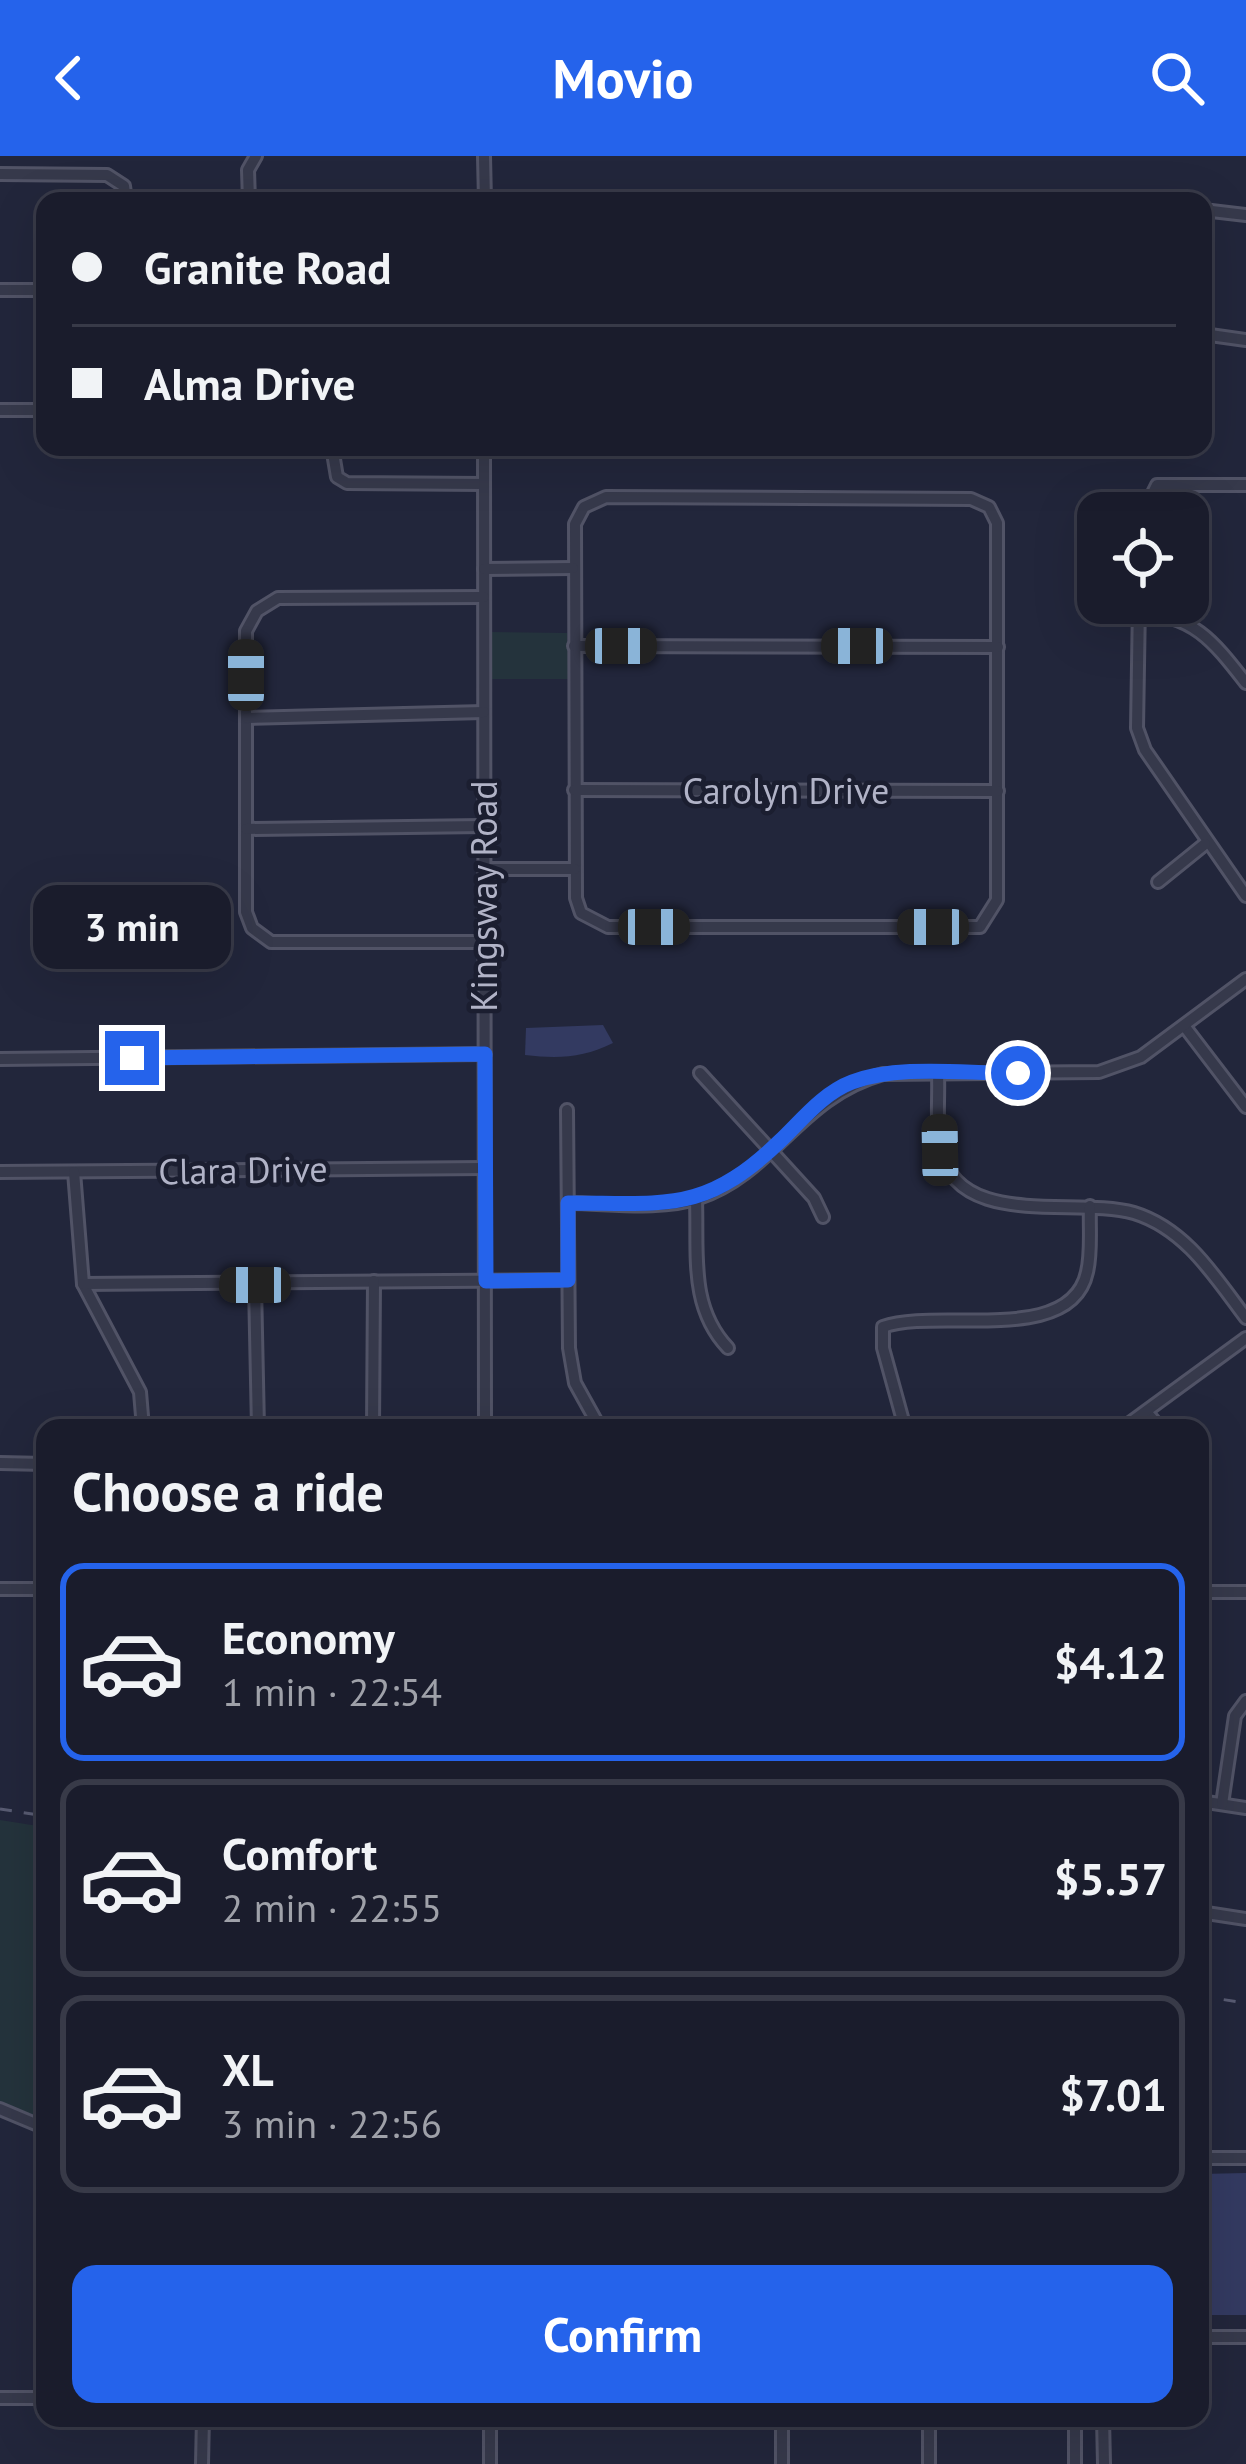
<!DOCTYPE html>
<html lang="en">
<head>
<meta charset="utf-8">
<style>
  body { margin:0; font-family:"PT Sans",sans-serif; background:#232534; color:#f1f3f6; height:100vh; display:flex; flex-direction:column; font-size:45px; white-space:nowrap }
  * { box-sizing:border-box; margin:0 }
  p { font-size:39px; color:#9fa1a9 }
  .icon { flex:none; width:66px; height:66px; fill:none; stroke:currentColor; stroke-width:2; stroke-linecap:round; stroke-linejoin:round }
  .map { position:relative; flex:1; overflow:hidden }
  .panel { position:absolute; left:36px; top:1263px; width:1173px; height:1008px; display:flex; flex-direction:column; background:#1a1c2c; border-radius:24px; box-shadow:0 12px 48px #0002,0 0 0 3px #383a48 }
  .panel>* { flex:none }
  .guide { position:absolute; left:36px; top:36px; width:1176px; height:264px; border-radius:24px; box-shadow:0 12px 48px #0002,0 0 0 3px #383a48; display:grid; align-content:center; height:264px; padding:0 36px; background:#1a1c2c }
  .tools { position:absolute; left:1077px; top:336px; display:grid; gap:24px }
  .tools a { display:grid; place-items:center; width:132px; height:132px; border-radius:24px; background:#1a1c2c; box-shadow:0 12px 48px #0002,0 0 0 3px #383a48; font-size:60px }
  .end { position:absolute; width:54px; height:54px; margin:-27px; border:15px solid #2563eb; background:#fff; box-shadow:0 0 0 6px #fff }
  .from { border-radius:50% }
  .bubble { position:absolute; height:84px; border-radius:24px; background:#1a1c2c; box-shadow:0 12px 48px #0002,0 0 0 3px #383a48; font-size:39px; font-weight:700; line-height:84px; text-align:center }
  .car { position:absolute; width:36px; height:72px; margin:-36px -18px; border-radius:15px; box-shadow:0 0 9px 3px #0007; background:linear-gradient(#222 24%,#8ab4d8 0 40%,#222 0 76%,#8ab4d8 0 86%,#222 0) }
  .guide b { display:flex; align-items:center; gap:42px; height:114px; font-size:45px }
  .guide b+b { border-top:3px solid #383a48 }
  .guide i { width:30px; height:30px; background:#f1f3f6 }
  ul { padding:0; list-style:none }
  li { display:flex; align-items:center; gap:36px; height:198px; margin:0 24px 18px; padding:0 12px; border:6px solid #383a48; border-radius:24px }
  li div { flex:1 }
  li b { display:block; font-size:45px }
  li em { font-style:normal; font-weight:700 }
  li.on { border-color:#2563eb }
  li>.icon { width:108px; height:108px; stroke-width:1.5 }
  h2 { padding:0 36px; font-size:54px; line-height:144px }
  .cta { display:flex; gap:24px; margin-top:auto; padding:24px 36px }
  .cta a { flex:1; height:138px; border-radius:24px; background:#2563eb; color:#fff; font-size:48px; font-weight:700; line-height:138px; text-align:center }
  header { display:flex; justify-content:space-between; align-items:center; height:156px; padding:0 36px; background:#2563eb; color:#fff; font-size:54px; font-weight:700 }
  .map>svg:first-child { display:block }
  .green { fill:#24333c }
  .water { fill:#333a61 }
  .lines { fill:none; stroke-linecap:round; stroke-linejoin:round }
  .minor-casing { stroke:#515366; stroke-width:16 }
  .minor { stroke:#36394b; stroke-width:10 }
  .rail { stroke:#585b72; stroke-width:3; stroke-dasharray:12 12; stroke-linecap:butt }
  .route { stroke:#2563eb; stroke-width:15 }
  .labels { text-anchor:middle; stroke-width:9; stroke-linejoin:round; paint-order:stroke }
  .street-label { font-size:36px; fill:#b1b3c7; stroke:#1b1e30 }
</style>
</head>
<body>
<header><svg class="icon" aria-label="back" viewBox="0 0 24 24"><path d="M15 5l-7 7 7 7"/></svg>Movio<svg class="icon" aria-label="search" viewBox="0 0 24 24"><circle cx="10" cy="10" r="6"/><path d="M15 15l6 6"/></svg></header>
<div class="map">
<svg width="1246" height="2308" viewBox="0 0 1246 2308">
  <rect width="100%" height="100%" fill="#22263b"/>
  <!-- green -->
  <g class="green">
    <path d="M491 476 567 477 569 523H491Z"/>
    <path d="M0 1664 45 1671V1962L0 1948Z"/>
  </g>
  <!-- water -->
  <g class="water">
    <path d="M603 869 613 887C583 902 558 903 525 899L526 872Z"/>
    <path d="M1246 2017V2159H1200V2018Z"/>
  </g>
  <g class="lines">
    <defs>
      <g id="minor">
        <path d="M484 0 485 45"/>
        <path d="M0 18 107 19 124 30 126 45"/>
        <path d="M249 45 248 14 256 0"/>
        <path d="M1203 54 1246 59"/>
        <path d="M0 134H45"/>
        <path d="M1203 178 1246 184"/>
        <path d="M0 254H45"/>
        <path d="M332 291 337 321 347 327 484 328"/>
        <path d="M484 291 485 1272"/>
        <path d="M606 341 971 343 989 351 997 367V744L980 771H608L581 757 576 742 575 368 584 351Z"/>
        <path d="M1143 357 1157 329H1246"/>
        <path d="M484 413 573 412"/>
        <path d="M484 441 278 442 257 455 246 475V756L252 772 271 786H485"/>
        <path d="M1139 447 1137 572 1145 594 1246 740"/>
        <path d="M1138 457C1193 458 1214 486 1246 527"/>
        <path d="M574 490 998 491"/>
        <path d="M247 562 484 556"/>
        <path d="M574 634 998 635"/>
        <path d="M246 673 484 670"/>
        <path d="M484 713H575"/>
        <path d="M1158 726 1205 688"/>
        <path d="M1185 871 1246 951"/>
        <path d="M0 903 485 898"/>
        <path d="M700 917 814 1042 823 1061"/>
        <path d="M938 918C939 941 936 969 940 992 957 1075 1075 1040 1134 1057 1186 1073 1215 1121 1246 1162"/>
        <path d="M567 954 569 1192 575 1227 600 1272"/>
        <path d="M0 1016 485 1012"/>
        <path d="M74 1016 83 1128 140 1236 143 1272"/>
        <path d="M696 1044C698 1098 689 1151 728 1192"/>
        <path d="M568 1047C608 1047 660 1055 699 1042 774 1017 799 941 883 918L1099 916 1141 901 1246 823"/>
        <path d="M83 1128 568 1124"/>
        <path d="M255 1129 258 1272"/>
        <path d="M1148 1258 1160 1272"/>
        <path d="M373 1272 374 1125"/>
        <path d="M905 1272 883 1192V1171C936 1151 1071 1191 1087 1116 1092 1096 1089 1071 1090 1050"/>
        <path d="M1123 1272 1246 1182"/>
        <path d="M0 1307 45 1308"/>
        <path d="M0 1433H45"/>
        <path d="M1200 1436H1246"/>
        <path d="M1200 1645 1246 1652"/>
        <path d="M1222 1648 1235 1560 1246 1545"/>
        <path d="M1200 1756 1246 1763"/>
        <path d="M0 1953 45 1972"/>
        <path d="M1200 2002H1246"/>
        <path d="M1200 2181H1246"/>
        <path d="M0 2242H45"/>
        <path d="M782 2262V2308"/>
        <path d="M1075 2262V2308"/>
        <path d="M1103 2262 1104 2308"/>
        <path d="M202 2308 203 2262"/>
        <path d="M490 2308V2262"/>
        <path d="M929 2308V2262"/>
      </g>
    </defs>
    <!-- minor casing -->
    <use href="#minor" class="minor-casing"/>
    <!-- minor -->
    <use href="#minor" class="minor"/>
    <!-- rail -->
    <g class="rail">
      <path d="M0 1653 45 1660"/>
      <path d="M1200 1840 1246 1847"/>
    </g>
  </g>
  <g class="lines">
    <!-- route -->
    <path class="route" d="M132 902 485 898 486 1125 568 1124V1047C667 1047 704 1058 780 985 802 964 823 937 852 926 901 908 966 918 1018 917"/>
  </g>
  <g class="labels">
    <!-- street labels -->
    <g class="street-label">
      <text x="786" y="648">Carolyn Drive</text>
      <text transform="translate(484 740) rotate(-90)" y="13">Kingsway Road</text>
      <text transform="translate(243 1014) rotate(-1)" y="13">Clara Drive</text>
    </g>
  </g>
</svg>
<div class="tools">
<a><svg class="icon" aria-label="locate" viewBox="0 0 24 24"><circle cx="12" cy="12" r="6"/><path d="M12 2v4M12 18v4M2 12h4M18 12h4"/></svg></a>
</div>
<i class="end from" style="left:1018px;top:917px"></i>
<i class="end" style="left:132px;top:902px"></i>
<div class="bubble" style="left:33px;top:729px;width:198px">3 min</div>
<i class="car" style="left:621px;top:490px;rotate:90deg"></i>
<i class="car" style="left:857px;top:490px;rotate:270deg"></i>
<i class="car" style="left:246px;top:519px;rotate:0deg"></i>
<i class="car" style="left:654px;top:771px;rotate:90deg"></i>
<i class="car" style="left:933px;top:771px;rotate:270deg"></i>
<i class="car" style="left:940px;top:994px;rotate:359deg"></i>
<i class="car" style="left:255px;top:1129px;rotate:270deg"></i>
<div class="guide">
<b><i class="from"></i>Granite Road</b>
<b><i></i>Alma Drive</b>
</div>
<section class="panel">
<h2>Choose a ride</h2>
<ul>
<li class="on"><svg class="icon" aria-label="car" viewBox="0 0 24 24"><path d="M5 17H2v-5l4-1 3-4h7l3 4 3 1v5h-3M9 17h6M6 11h13"/><circle cx="7" cy="17" r="2"/><circle cx="17" cy="17" r="2"/></svg><div><b>Economy</b><p>1 min · 22:54</p></div><em>$4.12</em></li>
<li><svg class="icon" aria-label="car" viewBox="0 0 24 24"><path d="M5 17H2v-5l4-1 3-4h7l3 4 3 1v5h-3M9 17h6M6 11h13"/><circle cx="7" cy="17" r="2"/><circle cx="17" cy="17" r="2"/></svg><div><b>Comfort</b><p>2 min · 22:55</p></div><em>$5.57</em></li>
<li><svg class="icon" aria-label="car" viewBox="0 0 24 24"><path d="M5 17H2v-5l4-1 3-4h7l3 4 3 1v5h-3M9 17h6M6 11h13"/><circle cx="7" cy="17" r="2"/><circle cx="17" cy="17" r="2"/></svg><div><b>XL</b><p>3 min · 22:56</p></div><em>$7.01</em></li>
</ul>
<div class="cta"><a>Confirm</a></div>
</section>
</div>
</body>
</html>
